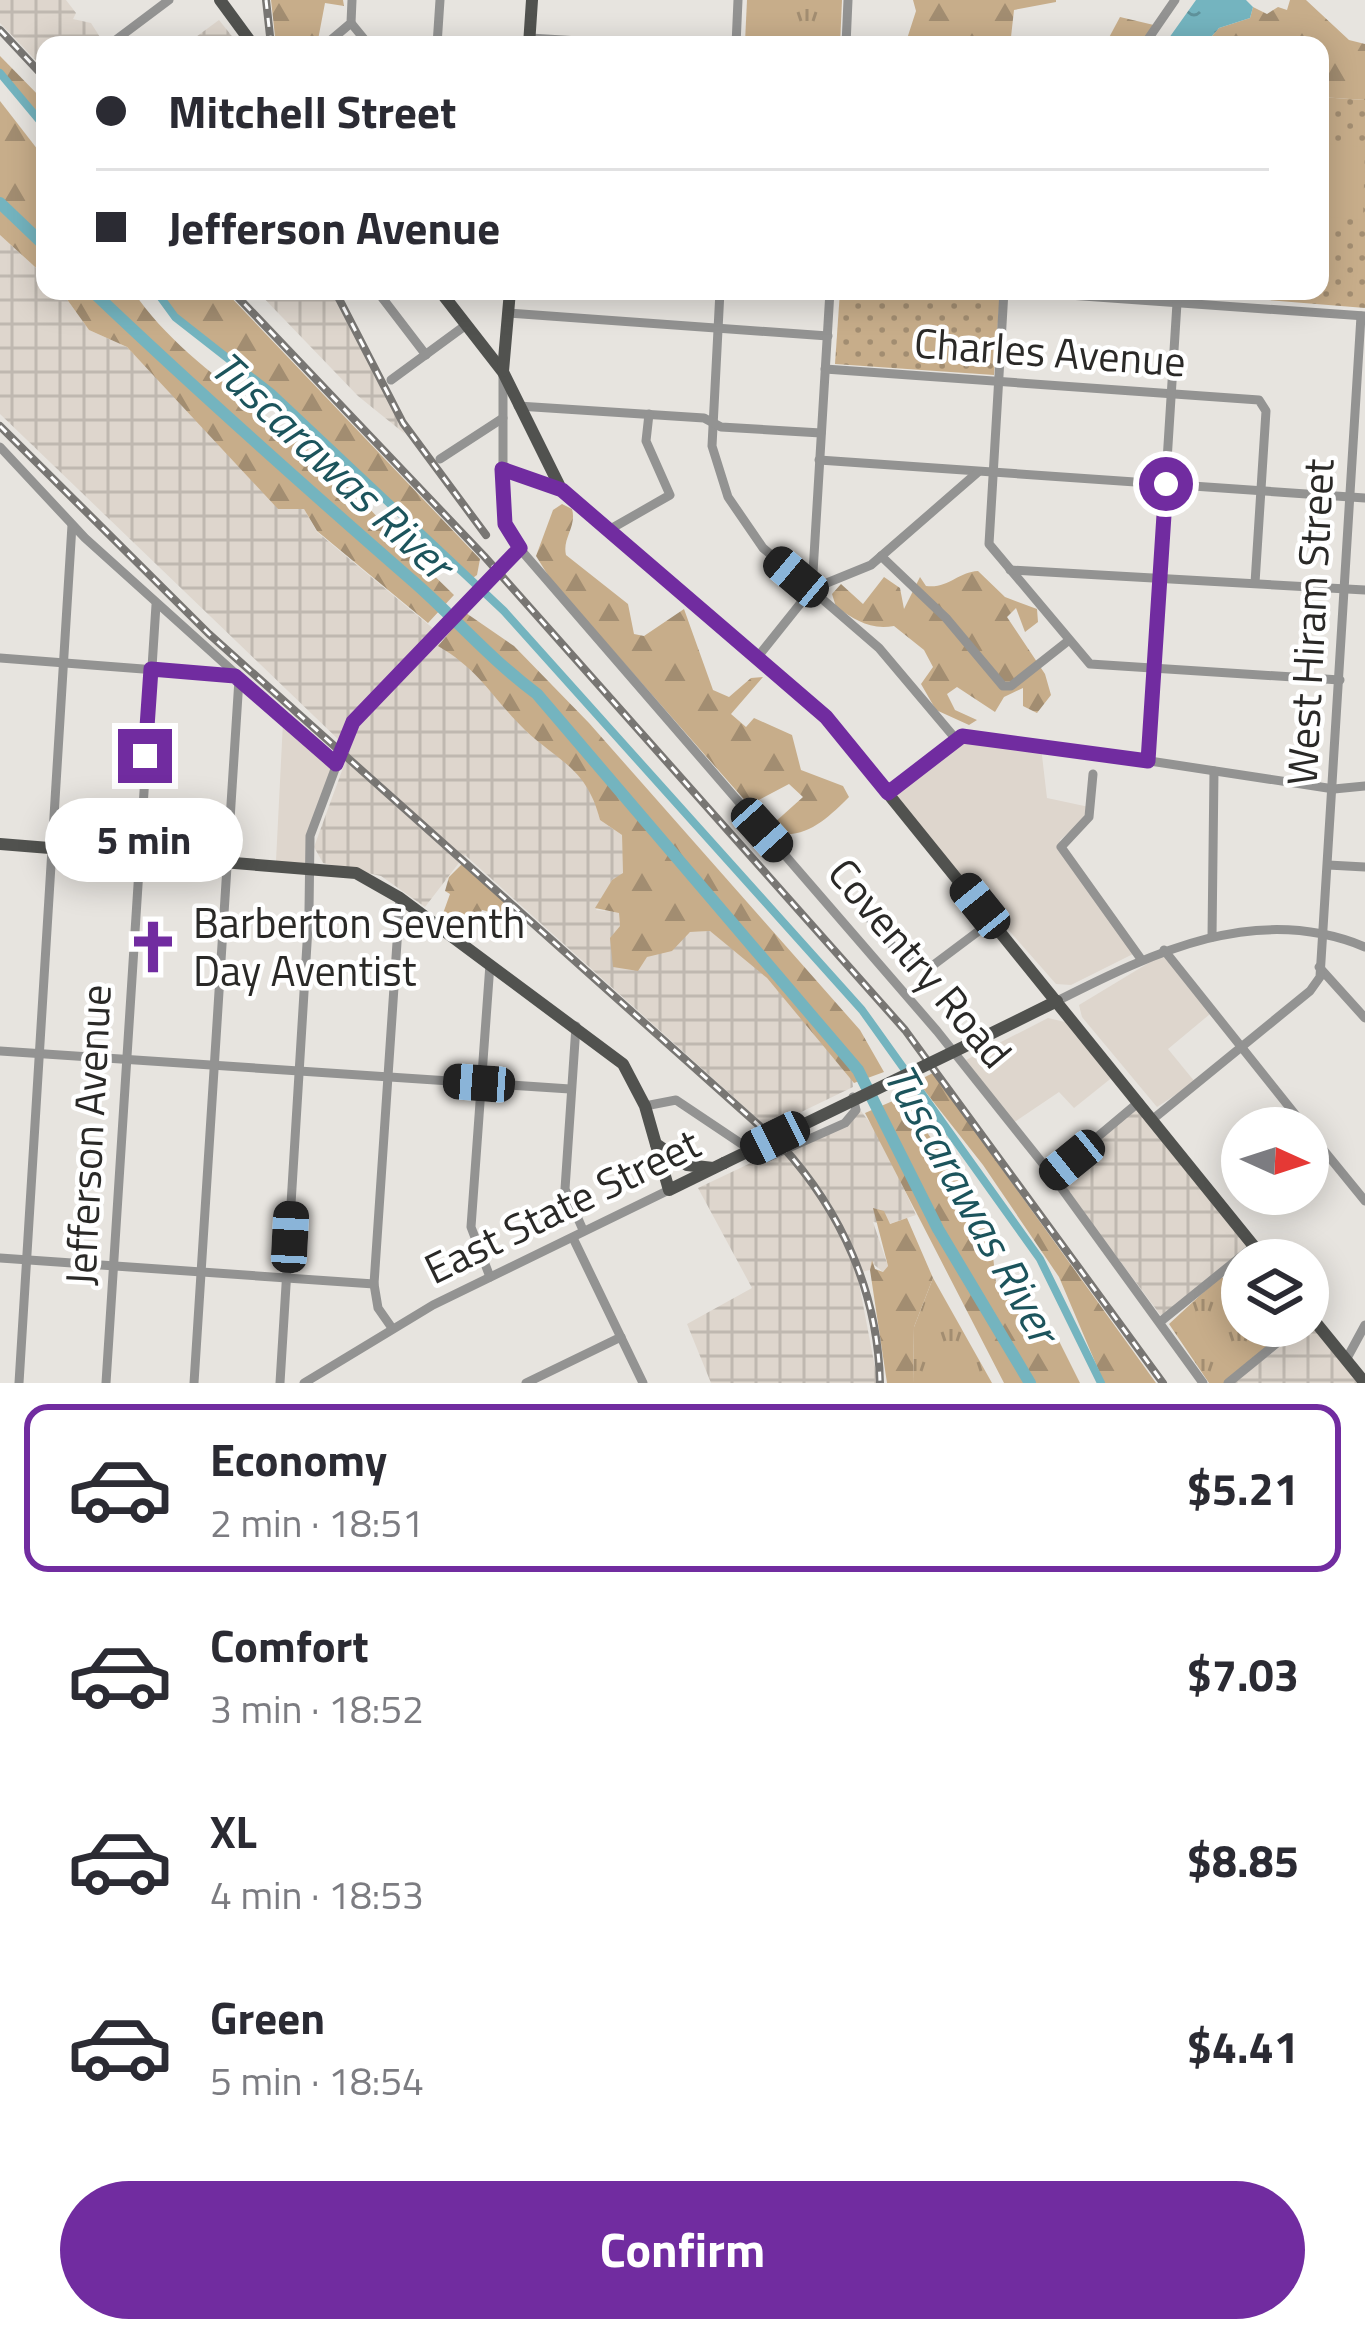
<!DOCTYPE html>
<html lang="en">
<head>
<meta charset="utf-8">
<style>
  body { margin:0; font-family:"Titillium Web",sans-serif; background:#f7f7f7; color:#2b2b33; height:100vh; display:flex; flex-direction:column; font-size:45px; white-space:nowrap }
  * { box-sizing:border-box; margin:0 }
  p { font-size:39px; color:#7c7c81 }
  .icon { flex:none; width:66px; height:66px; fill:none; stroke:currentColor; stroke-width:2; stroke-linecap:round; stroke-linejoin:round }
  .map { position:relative; height:1383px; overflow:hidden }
  .side { display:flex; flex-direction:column; background:#fff; flex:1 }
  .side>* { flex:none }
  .guide { position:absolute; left:36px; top:36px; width:1293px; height:264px; border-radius:24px; box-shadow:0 6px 30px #0003; display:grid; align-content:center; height:264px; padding:0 60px; background:#fff }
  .needle { width:78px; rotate:93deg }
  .tools { position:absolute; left:1221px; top:1107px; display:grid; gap:24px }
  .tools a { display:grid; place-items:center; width:108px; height:108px; border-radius:50%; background:#fff; box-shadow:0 6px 30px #0003; font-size:60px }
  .end { position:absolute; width:54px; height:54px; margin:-27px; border:15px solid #712ca0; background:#fff; box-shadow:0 0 0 6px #fff }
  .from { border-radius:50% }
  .bubble { position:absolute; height:84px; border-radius:42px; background:#fff; box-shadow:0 6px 30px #0003; font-size:39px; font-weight:700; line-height:84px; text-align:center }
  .car { position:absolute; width:36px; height:72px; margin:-36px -18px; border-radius:15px; box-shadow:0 0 9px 3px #0007; background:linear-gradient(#222 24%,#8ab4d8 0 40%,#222 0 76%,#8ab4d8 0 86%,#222 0) }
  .guide b { display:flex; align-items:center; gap:42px; height:114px; font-size:45px }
  .guide b+b { border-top:3px solid #e1e1e2 }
  .guide i { width:30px; height:30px; background:#2b2b33 }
  ul { padding:21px 0 0; list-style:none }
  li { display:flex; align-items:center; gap:36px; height:168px; margin:0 24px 18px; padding:0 36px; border:6px solid transparent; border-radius:24px }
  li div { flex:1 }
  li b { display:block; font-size:45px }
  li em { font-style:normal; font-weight:700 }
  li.on { border-color:#712ca0 }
  li>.icon { width:108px; height:108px; stroke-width:1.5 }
  .cta { display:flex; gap:24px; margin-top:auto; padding:24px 60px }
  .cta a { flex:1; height:138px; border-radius:72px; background:#712ca0; color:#fff; font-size:48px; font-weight:700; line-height:138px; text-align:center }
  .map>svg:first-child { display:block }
  .built { fill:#ded6cd }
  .industrial { fill:url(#industrial-grid) }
  .grass { fill:url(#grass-tufts) }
  .forest { fill:url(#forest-firs) }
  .park { fill:url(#park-dots) }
  .garden { fill:#c7ad8a }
  .water { fill:url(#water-ripples) }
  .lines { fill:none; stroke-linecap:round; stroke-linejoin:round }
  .canal { stroke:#74b4bf; stroke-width:8 }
  .river { stroke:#74b4bf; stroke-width:12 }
  .minor { stroke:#939392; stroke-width:9 }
  .major { stroke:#51524f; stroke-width:12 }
  .rail-casing { stroke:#787673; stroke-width:8 }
  .rail { stroke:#fff; stroke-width:3; stroke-dasharray:9; stroke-linecap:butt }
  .major-bridge { stroke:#51524f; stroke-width:12 }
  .route { stroke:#712ca0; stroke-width:15 }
  .labels { text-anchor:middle; stroke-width:9; stroke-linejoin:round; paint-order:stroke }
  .street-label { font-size:42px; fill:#2a2927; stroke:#fff }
  .poi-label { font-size:42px; fill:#2a2927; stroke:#fff; text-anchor:start }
  .water-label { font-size:45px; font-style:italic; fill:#1c545c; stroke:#fff }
</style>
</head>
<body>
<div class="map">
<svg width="1365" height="1383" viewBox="0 0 1365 1383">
  <defs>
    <pattern id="industrial-grid" width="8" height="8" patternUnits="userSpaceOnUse" patternTransform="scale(3)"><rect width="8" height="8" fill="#ded6cd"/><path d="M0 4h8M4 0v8" fill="none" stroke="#bfb8b0"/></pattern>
    <pattern id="grass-tufts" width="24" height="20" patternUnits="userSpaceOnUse" patternTransform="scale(3)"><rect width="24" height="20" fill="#c7ad8a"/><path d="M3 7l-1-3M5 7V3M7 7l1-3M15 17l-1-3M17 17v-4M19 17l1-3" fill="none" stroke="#a28d71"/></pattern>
    <pattern id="forest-firs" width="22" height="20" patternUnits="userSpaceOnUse" patternTransform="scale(3)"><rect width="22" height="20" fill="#c7ad8a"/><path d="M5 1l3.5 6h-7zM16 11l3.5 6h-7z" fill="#a28d71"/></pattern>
    <pattern id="park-dots" width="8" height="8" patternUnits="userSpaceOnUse" patternTransform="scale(3)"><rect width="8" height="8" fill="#c7ad8a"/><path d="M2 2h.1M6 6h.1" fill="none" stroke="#a28d71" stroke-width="1.8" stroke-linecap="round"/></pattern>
    <pattern id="water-ripples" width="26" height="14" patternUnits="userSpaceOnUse" patternTransform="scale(3)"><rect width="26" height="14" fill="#74b4bf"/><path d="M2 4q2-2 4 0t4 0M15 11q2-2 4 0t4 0" fill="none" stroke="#5f929b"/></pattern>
  </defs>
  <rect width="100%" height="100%" fill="#e7e4df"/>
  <!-- built -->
  <g class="built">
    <path d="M283 722 334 765 306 864 276 861Z"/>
    <path d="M959 741 1041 747 1047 798 1089 807 1087 817 1060 840 1059 851 1133 954 1071 985 1056 984 890 795Z"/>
    <path d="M1165 953 1210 1014 1168 1049 1195 1082 1157 1107 1082 1017 1079 1005Z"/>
    <path d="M1048 1018 1065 1022 1114 1076 1074 1108 1059 1092 1013 1123 966 1060Z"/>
  </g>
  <!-- industrial -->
  <g class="industrial">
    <path d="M0 0H66L76 13 73 19 91 23 105 45H45V70L0 23Z"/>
    <path d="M219 20 239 45H185Z"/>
    <path d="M0 235 45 276V291H61L89 330 127 347 256 482 304 509 317 532 435 630 341 742 0 414Z"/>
    <path d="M257 291H333L405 434 358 396Z"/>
    <path d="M437 641 484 677 528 733 576 770 594 796 600 820 622 835 624 874 612 880 596 910 619 912 620 926 647 957 690 932 710 931 724 937 767 978 852 1078 853 1087 768 1128 465 855 425 907 381 876 323 863 314 847 358 727Z"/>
    <path d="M1139 1106 1253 1246 1162 1317 1056 1176Z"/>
    <path d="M861 1111 880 1136 916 1215 889 1224 873 1222 888 1266 883 1272 872 1263 870 1270 857 1273 878 1383H711L687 1324 752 1288 698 1188Z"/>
    <path d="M1308 1321 1362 1383H1232L1308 1326Z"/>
  </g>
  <!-- grass -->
  <g class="grass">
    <path d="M747 0H842L840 45 745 42Z"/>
    <path d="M1221 1276 1242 1301V1326H1262L1275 1342 1224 1383H1209L1169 1324Z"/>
    <path d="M933 1278 992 1383H913L914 1327Z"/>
  </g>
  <!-- forest -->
  <g class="forest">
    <path d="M271 0H343L344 6 325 3 317 45H276Z"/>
    <path d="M913 0H1056V2L1014 10 1011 37 1038 45H905L916 11Z"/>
    <path d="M1290 0H1306L1349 40 1365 44V100L1320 97V45H1204L1219 28 1250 18 1253 7 1267 14 1278 7 1287 10Z"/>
    <path d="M1120 17 1158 26 1144 45H1105Z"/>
    <path d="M0 56 45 102V128L0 73Z"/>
    <path d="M0 101 45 159V276L0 235Z"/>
    <path d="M61 291H133C176 356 253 401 311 452 362 497 405 549 454 595L428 623 317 531 304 509H278L127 347 89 330Z"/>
    <path d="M157 291H225L480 559 477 575 470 580 272 393 175 317Z"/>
    <path d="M562 504 572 509C577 527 562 538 566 555L628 604 634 634 644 636 684 609 713 690 729 697 751 678 763 677 731 714 746 727 754 718 792 735 801 770 843 786 849 797C831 815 809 837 782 834L774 823 803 797 789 784 749 805 551 580 536 556 553 510Z"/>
    <path d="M978 571 1005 597 1037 609 1038 622 1025 632 1016 608 1007 617 1045 674 1051 695 1037 713 1023 706V688L1004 697 995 712 957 687 947 694 955 710 977 720 969 725 936 710 921 684 933 667 924 650 894 626C869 630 856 620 836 607L832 594 841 584 863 604 884 577 900 588 904 609 920 577 926 586C948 589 958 572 978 571Z"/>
    <path d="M466 613 514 646 589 723 860 1030 884 1072 854 1083 767 978 710 931 690 932 672 951 647 957 638 971 613 967 610 938 620 926 619 913 595 908 612 880 623 873 622 835 600 820C587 768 559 762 525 730 492 698 481 671 438 646Z"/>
    <path d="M462 864 508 904 502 915 482 910 469 941 441 919 450 894 445 891 449 877Z"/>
    <path d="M933 1073 1156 1383H1104L1059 1277 983 1165 917 1081Z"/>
    <path d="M902 1097 989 1220 996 1283 1036 1325 1055 1333 1080 1383H1004L865 1113Z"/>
    <path d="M873 1208 884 1211 890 1224 907 1218 933 1278 914 1327 913 1383H887L870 1270 872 1260 875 1269 883 1272 888 1266Z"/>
  </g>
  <!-- park -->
  <g class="park">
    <path d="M1320 97 1365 100V308L1232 297V291H1320Z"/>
    <path d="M840 291 1000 295 994 375 835 364Z"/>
  </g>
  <!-- garden -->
  <path class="garden" d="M1320 143 1365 147 1363 220 1320 216Z"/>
  <!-- water -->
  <path class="water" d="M1196 0H1246L1253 7 1250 18 1219 28 1204 45H1164Z"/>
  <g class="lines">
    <!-- canal -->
    <g class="canal">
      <path d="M0 73 45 127"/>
      <path d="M156 291 175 317 272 393 504 611 862 1010 1040 1259 1101 1383"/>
    </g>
    <!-- river -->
    <g class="river">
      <path d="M0 203 45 246"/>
      <path d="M92 291C197 391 305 487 414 582 457 620 490 659 537 694L858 1070 938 1229 1030 1383"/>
    </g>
    <!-- minor -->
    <g class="minor">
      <path d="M351 23 369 45"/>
      <path d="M530 38 645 45"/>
      <path d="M113 42 169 0"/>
      <path d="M325 45 351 23 352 0"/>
      <path d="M437 45 440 0"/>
      <path d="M736 45 738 0"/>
      <path d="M846 45 848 0"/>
      <path d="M1144 45 1175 0"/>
      <path d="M377 291 426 355"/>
      <path d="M720 291 712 446 728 497 763 548 879 648 955 738"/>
      <path d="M1004 291 989 544 1090 664 1340 680"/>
      <path d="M1012 291 1365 316"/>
      <path d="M508 313 828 336"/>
      <path d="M825 369 1259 400 1266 411 1255 583"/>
      <path d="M503 377V511L514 542 937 1031 1052 1175 1203 1383"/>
      <path d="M391 380 466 325"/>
      <path d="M518 406 704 418 721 427 821 433"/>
      <path d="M0 447 85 538 336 764"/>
      <path d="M440 459 503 418"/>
      <path d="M819 460 1365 498"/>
      <path d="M502 469 562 491"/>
      <path d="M607 531 670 495 646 441 649 414"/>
      <path d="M881 556 946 618 1003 686H1011L1068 641"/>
      <path d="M1010 570 1365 590"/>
      <path d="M812 589 830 291"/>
      <path d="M0 658 234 676"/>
      <path d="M756 659 812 589 871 565 978 472"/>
      <path d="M955 738 1038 744 1334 789 1365 786"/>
      <path d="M1148 761 1177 303"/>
      <path d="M1093 774 1089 817 1061 847 1141 959"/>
      <path d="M888 793 955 738"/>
      <path d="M1328 865 1365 867"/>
      <path d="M871 921 898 952 932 966 992 921"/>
      <path d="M1212 937 1214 771"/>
      <path d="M1164 950 1306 1128"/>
      <path d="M1319 967 1365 1018"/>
      <path d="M1057 1001C1154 952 1257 902 1365 947"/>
      <path d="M576 1026 565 1189 583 1230"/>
      <path d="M0 1051 570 1089"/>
      <path d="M645 1106 676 1100 764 1159 845 1123 856 1110 853 1097"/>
      <path d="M1153 1119 1310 991 1320 977 1361 316"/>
      <path d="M1308 1131 1365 1201"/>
      <path d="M1052 1175 1139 1102"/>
      <path d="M573 1238 643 1383"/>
      <path d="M0 1258 374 1284"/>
      <path d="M490 1277 471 1227 490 964"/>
      <path d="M1160 1322 1254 1246"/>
      <path d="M392 1328 378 1308 374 1284 400 898"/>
      <path d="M1346 1360 1365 1325"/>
      <path d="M19 1383 72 525"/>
      <path d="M106 1383 156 605"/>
      <path d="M194 1383 239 679"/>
      <path d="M280 1383 309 911 310 836 353 721 520 548"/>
      <path d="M304 1383 433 1305 669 1190"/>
      <path d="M526 1383 621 1337"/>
      <path d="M1228 1383 1298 1326"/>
    </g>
    <!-- major -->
    <g class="major">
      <path d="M220 0 253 45"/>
      <path d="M529 45 532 0"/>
      <path d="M440 291 503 372 562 491 826 717 1265 1260"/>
      <path d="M503 371 510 291"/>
      <path d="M0 844 356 873 400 898 623 1064 645 1106 669 1190 724 1163"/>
      <path d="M986 1036 1057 1001"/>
      <path d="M656 1144 687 1165 713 1168"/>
      <path d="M1308 1313 1365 1383"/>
    </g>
    <defs>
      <g id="rail">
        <path d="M266 0 271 45"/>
        <path d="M0 30 45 78"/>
        <path d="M232 291 484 556 905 1030 1163 1383"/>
        <path d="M335 291 403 423 486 535"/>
        <path d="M0 426 209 634 782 1146C842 1212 878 1293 880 1383"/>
      </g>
    </defs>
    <!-- rail casing -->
    <use href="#rail" class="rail-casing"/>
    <!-- rail -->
    <use href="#rail" class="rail"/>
    <!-- major-bridge -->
    <path class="major-bridge" d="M724 1163 986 1036"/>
  </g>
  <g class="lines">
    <!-- route -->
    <path class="route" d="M145 756 151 669 235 676 336 764 353 722 520 548 505 524 502 469 562 490 826 717 888 793 962 736 1148 761 1166 484"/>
  </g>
  <!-- icons -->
  <defs>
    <symbol id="church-bare" viewBox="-9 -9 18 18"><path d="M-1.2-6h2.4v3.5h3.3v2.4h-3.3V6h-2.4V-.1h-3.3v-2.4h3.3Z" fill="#712ca0" stroke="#fff" stroke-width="2.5" paint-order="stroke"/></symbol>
  </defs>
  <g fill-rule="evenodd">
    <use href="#church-bare" x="115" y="909" width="76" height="76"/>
  </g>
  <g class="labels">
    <!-- street labels -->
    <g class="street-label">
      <text transform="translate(1050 352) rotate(4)" y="15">Charles Avenue</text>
      <text transform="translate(1310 622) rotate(-87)" y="15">West Hiram Street</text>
      <text transform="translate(920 963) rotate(50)" y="15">Coventry Road</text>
      <text transform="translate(88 1135) rotate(-87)" y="15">Jefferson Avenue</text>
      <text transform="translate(562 1206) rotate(-26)" y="15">East State Street</text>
    </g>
    <!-- poi labels -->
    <g class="poi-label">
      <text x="193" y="938">Barberton Seventh<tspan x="193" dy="48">Day Aventist</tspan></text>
    </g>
    <!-- water labels -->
    <g class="water-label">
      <text transform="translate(332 465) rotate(43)" y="16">Tuscarawas River</text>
      <text transform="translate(972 1203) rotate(61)" y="16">Tuscarawas River</text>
    </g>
  </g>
</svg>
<div class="tools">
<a><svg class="needle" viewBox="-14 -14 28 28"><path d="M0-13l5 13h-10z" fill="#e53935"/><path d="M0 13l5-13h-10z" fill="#7c7c81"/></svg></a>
<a><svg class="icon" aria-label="layers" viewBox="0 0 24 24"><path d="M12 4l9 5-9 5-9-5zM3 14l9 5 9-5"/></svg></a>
</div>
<i class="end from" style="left:1166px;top:484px"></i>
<i class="end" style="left:145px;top:756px"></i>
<div class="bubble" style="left:45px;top:798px;width:198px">5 min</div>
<i class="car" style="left:796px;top:577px;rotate:310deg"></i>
<i class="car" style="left:762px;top:830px;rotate:138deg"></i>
<i class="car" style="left:980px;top:906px;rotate:321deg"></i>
<i class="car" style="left:479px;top:1083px;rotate:274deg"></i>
<i class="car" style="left:775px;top:1138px;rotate:244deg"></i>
<i class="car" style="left:1072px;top:1160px;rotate:231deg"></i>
<i class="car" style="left:290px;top:1237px;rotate:3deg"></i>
<div class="guide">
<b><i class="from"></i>Mitchell Street</b>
<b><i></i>Jefferson Avenue</b>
</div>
</div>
<section class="side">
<ul>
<li class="on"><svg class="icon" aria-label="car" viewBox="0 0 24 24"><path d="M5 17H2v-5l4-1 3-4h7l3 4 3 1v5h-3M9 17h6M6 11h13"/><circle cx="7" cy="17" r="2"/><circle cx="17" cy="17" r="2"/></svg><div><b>Economy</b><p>2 min · 18:51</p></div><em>$5.21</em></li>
<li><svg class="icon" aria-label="car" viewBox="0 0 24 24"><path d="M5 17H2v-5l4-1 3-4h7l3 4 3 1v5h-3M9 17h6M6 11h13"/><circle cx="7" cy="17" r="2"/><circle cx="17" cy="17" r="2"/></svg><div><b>Comfort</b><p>3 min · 18:52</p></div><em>$7.03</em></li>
<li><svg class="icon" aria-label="car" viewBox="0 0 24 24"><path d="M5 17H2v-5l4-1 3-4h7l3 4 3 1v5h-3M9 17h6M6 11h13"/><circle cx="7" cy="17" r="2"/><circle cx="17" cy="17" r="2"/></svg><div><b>XL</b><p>4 min · 18:53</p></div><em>$8.85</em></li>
<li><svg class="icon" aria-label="car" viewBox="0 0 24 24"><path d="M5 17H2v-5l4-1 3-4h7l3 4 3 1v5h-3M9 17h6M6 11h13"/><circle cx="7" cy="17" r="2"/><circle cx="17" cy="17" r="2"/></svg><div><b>Green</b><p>5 min · 18:54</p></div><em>$4.41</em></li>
</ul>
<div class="cta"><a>Confirm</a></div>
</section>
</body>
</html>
